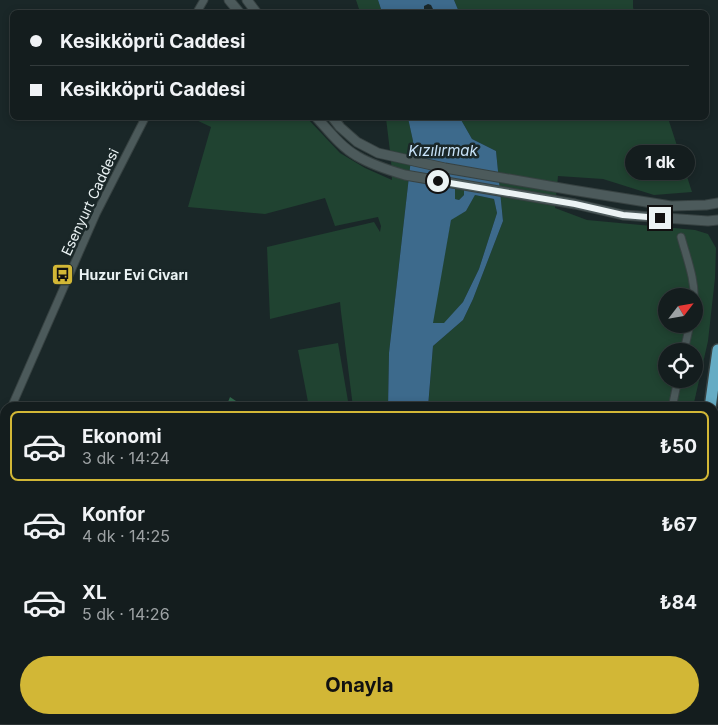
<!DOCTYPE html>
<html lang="tr">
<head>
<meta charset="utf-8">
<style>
  body { margin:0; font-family:Inter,sans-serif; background:#212a2b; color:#f1f3f6; height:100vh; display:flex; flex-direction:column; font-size:19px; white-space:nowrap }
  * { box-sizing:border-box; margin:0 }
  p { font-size:16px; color:#9da2a4 }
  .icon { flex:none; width:28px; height:28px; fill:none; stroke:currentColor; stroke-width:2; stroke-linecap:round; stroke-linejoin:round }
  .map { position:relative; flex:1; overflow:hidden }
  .side { position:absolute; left:0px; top:402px; width:719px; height:322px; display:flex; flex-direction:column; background:#141d1e; border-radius:15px 15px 0 0; box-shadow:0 2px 8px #0003,0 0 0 1px #333b3c }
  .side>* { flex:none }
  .banner { position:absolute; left:10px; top:10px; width:699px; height:110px; border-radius:8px; box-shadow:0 2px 8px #0003,0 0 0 1px #333b3c; display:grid; align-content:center; height:110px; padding:0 20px; background:#141d1e }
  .needle { width:32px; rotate:59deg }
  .fabs { position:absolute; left:658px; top:288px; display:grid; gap:10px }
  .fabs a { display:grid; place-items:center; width:45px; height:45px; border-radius:50%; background:#141d1e; box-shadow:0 2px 8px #0003,0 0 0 1px #333b3c; font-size:25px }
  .end { position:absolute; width:22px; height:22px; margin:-11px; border:6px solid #ebf3f4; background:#111; box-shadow:0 0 0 2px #111 }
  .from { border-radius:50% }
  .bubble { position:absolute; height:35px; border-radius:18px; background:#141d1e; box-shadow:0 2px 8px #0003,0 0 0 1px #333b3c; font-size:16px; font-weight:700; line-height:35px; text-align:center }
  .banner b { display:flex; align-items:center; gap:18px; height:48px; font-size:19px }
  .banner b+b { border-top:1px solid #333b3c }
  .banner i { width:12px; height:12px; background:#f1f3f6 }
  ul { padding:9px 0 0; list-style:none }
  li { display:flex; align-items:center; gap:15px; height:70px; margin:0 10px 8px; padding:0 10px; border:2px solid transparent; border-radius:8px }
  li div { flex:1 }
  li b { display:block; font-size:19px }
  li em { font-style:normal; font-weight:700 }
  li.current { border-color:#d2b736 }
  li>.icon { width:45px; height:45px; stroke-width:1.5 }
  .button { display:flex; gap:10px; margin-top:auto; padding:10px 20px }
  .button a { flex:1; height:58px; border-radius:30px; background:#d2b736; color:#111; font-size:20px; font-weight:700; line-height:58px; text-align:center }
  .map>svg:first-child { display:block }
  .green { fill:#204331; fill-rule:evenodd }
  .forest { fill:#30674b }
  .water { fill:#3d6a8c; fill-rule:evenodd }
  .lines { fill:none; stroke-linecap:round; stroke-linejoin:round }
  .minor-casing { stroke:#374242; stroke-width:9 }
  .tertiary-casing { stroke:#374242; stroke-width:11 }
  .trunk-casing { stroke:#374242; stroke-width:14 }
  .minor { stroke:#4c5a5b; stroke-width:7 }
  .tertiary { stroke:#4c5a5b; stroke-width:9 }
  .trunk { stroke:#66acc4; stroke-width:11 }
  .route { stroke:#ebf3f4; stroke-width:6 }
  .labels { text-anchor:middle; stroke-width:5; stroke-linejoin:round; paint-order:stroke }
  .street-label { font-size:14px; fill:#ebf3f4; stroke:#1a2728 }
  .poi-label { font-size:14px; font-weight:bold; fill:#ebf3f4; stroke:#1a2728; text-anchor:start }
  .water-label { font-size:15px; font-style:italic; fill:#c7e2f8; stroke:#1a2728 }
</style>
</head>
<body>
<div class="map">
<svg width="718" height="725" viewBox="0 0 718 725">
  <rect width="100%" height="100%" fill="#1a2728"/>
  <!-- green -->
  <g class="green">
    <path d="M356 0H378L382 12H360Z"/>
    <path d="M454 0H633V7L634 12H459Z"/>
    <path d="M192 118H307L340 153 365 168 392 180 391 160 386 118H408L413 141 389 353 388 407H353L341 312 340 302 270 319 267 247 374 222 380 232 381 226 378 217 335 226 325 198 265 214 188 207 211 127Z"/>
    <path d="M460 118H668L692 192 654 195 603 179 558 176 555 208 587 220 695 230 708 234 716 248 715 278 708 341 693 407 428 408 433 346 463 320 473 299 503 221 496 151 472 139ZM666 296H694V324H666ZM666 351H694V379H666Z"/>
    <path d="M455 180H465L464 195 459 200 454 199Z"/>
    <path d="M475 195 494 199 497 213 479 269 463 302 444 324 432 323 451 219 466 211Z"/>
    <path d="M338 343 349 407H309L298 350Z"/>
    <path d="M714 703 718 716V725H500V720H714Z"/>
    <path d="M360 720H404L405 725H360Z"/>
    <path d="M432 720H489V725H433Z"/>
  </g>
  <!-- forest -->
  <g class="forest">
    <path d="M230 397 245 407H226Z"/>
    <path d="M244 720H294L293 725H244Z"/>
    <path d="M311 720H360V725H308Z"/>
  </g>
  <!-- water -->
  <g class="water">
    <path d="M378 0H454L459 12H429L433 9 431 5 428 4 424 6V10L428 12H382Z"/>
    <path d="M408 118H460L472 139 496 151 503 221 473 299 463 320 433 346 428 407 388 408 389 353 413 141ZM455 180H464V195L459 200 455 199ZM475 195 494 199 497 213 479 269 463 302 444 323H433L451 220 466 211Z"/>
    <path d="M404 720H432L433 725H405Z"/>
  </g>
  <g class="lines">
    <defs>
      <g id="minor">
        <path d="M197 12 204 0"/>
        <path d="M681 237C687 259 696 281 694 304"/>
        <path d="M684 351 690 324"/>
        <path d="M11 408 96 214 145 118"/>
        <path d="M672 408 678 379"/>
        <path d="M0 430 5 420"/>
        <path d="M714 675 718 691"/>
        <path d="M699 720 700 725"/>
      </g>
      <g id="tertiary">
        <path d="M229 0 239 12"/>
        <path d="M247 0 256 12"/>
        <path d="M317 118C329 131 341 147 357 156 372 165 388 170 405 175L575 204 623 215 708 221 718 220"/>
        <path d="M333 118 340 127 357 142 378 153 445 168 572 190 671 206 706 205 718 203"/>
      </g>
      <g id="trunk">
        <path d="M710 408 718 350"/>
        <path d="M718 463 716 480 718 516"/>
        <path d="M714 606 718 638"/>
      </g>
    </defs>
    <!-- minor casing -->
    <use href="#minor" class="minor-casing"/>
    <!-- tertiary casing -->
    <use href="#tertiary" class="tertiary-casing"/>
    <!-- trunk casing -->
    <use href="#trunk" class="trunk-casing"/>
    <!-- minor -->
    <use href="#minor" class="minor"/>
    <!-- tertiary -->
    <use href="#tertiary" class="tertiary"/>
    <!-- trunk -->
    <use href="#trunk" class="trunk"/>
  </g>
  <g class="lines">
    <!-- route -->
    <path class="route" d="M438 181 575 204 623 215 660 218"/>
  </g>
  <!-- icons -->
  <defs>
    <symbol id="bus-square" viewBox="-11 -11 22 22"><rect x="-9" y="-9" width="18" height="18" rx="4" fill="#d2b736" stroke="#1a2728"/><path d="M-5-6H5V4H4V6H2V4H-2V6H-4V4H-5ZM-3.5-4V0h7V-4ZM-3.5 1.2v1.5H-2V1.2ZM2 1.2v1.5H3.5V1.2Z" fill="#111"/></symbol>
  </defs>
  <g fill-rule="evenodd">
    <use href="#bus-square" x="50" y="262" width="25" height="25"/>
  </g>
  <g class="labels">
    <!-- street labels -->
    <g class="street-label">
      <text transform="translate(90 202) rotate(-65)" y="5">Esenyurt Caddesi</text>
    </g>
    <!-- poi labels -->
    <g class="poi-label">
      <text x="79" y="280">Huzur Evi Civarı</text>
    </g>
    <!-- water labels -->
    <g class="water-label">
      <text x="443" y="156">Kızılırmak</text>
    </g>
  </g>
</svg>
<div class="fabs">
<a><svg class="needle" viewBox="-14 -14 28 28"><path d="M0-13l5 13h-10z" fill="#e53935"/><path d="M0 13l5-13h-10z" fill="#9da2a4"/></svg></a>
<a><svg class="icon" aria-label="locate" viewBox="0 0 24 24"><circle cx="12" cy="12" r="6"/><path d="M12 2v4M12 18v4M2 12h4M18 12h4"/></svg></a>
</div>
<i class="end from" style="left:438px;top:181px"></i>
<i class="end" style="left:660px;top:218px"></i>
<div class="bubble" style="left:625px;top:145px;width:70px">1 dk</div>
<div class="banner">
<b><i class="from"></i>Kesikköprü Caddesi</b>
<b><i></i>Kesikköprü Caddesi</b>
</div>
<section class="side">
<ul>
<li class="current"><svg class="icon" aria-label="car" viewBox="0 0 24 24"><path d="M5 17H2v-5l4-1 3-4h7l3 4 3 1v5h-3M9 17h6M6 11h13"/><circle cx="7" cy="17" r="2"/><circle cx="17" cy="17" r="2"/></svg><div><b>Ekonomi</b><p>3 dk · 14:24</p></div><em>₺50</em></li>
<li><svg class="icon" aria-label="car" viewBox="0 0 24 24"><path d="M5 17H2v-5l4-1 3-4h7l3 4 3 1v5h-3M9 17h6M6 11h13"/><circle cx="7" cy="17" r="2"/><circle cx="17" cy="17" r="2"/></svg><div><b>Konfor</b><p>4 dk · 14:25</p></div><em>₺67</em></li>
<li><svg class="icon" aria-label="car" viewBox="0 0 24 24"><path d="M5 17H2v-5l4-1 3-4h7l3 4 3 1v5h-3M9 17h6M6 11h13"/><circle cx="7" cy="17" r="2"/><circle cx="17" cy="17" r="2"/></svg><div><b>XL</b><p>5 dk · 14:26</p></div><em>₺84</em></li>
</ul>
<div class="button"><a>Onayla</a></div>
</section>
</div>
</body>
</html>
